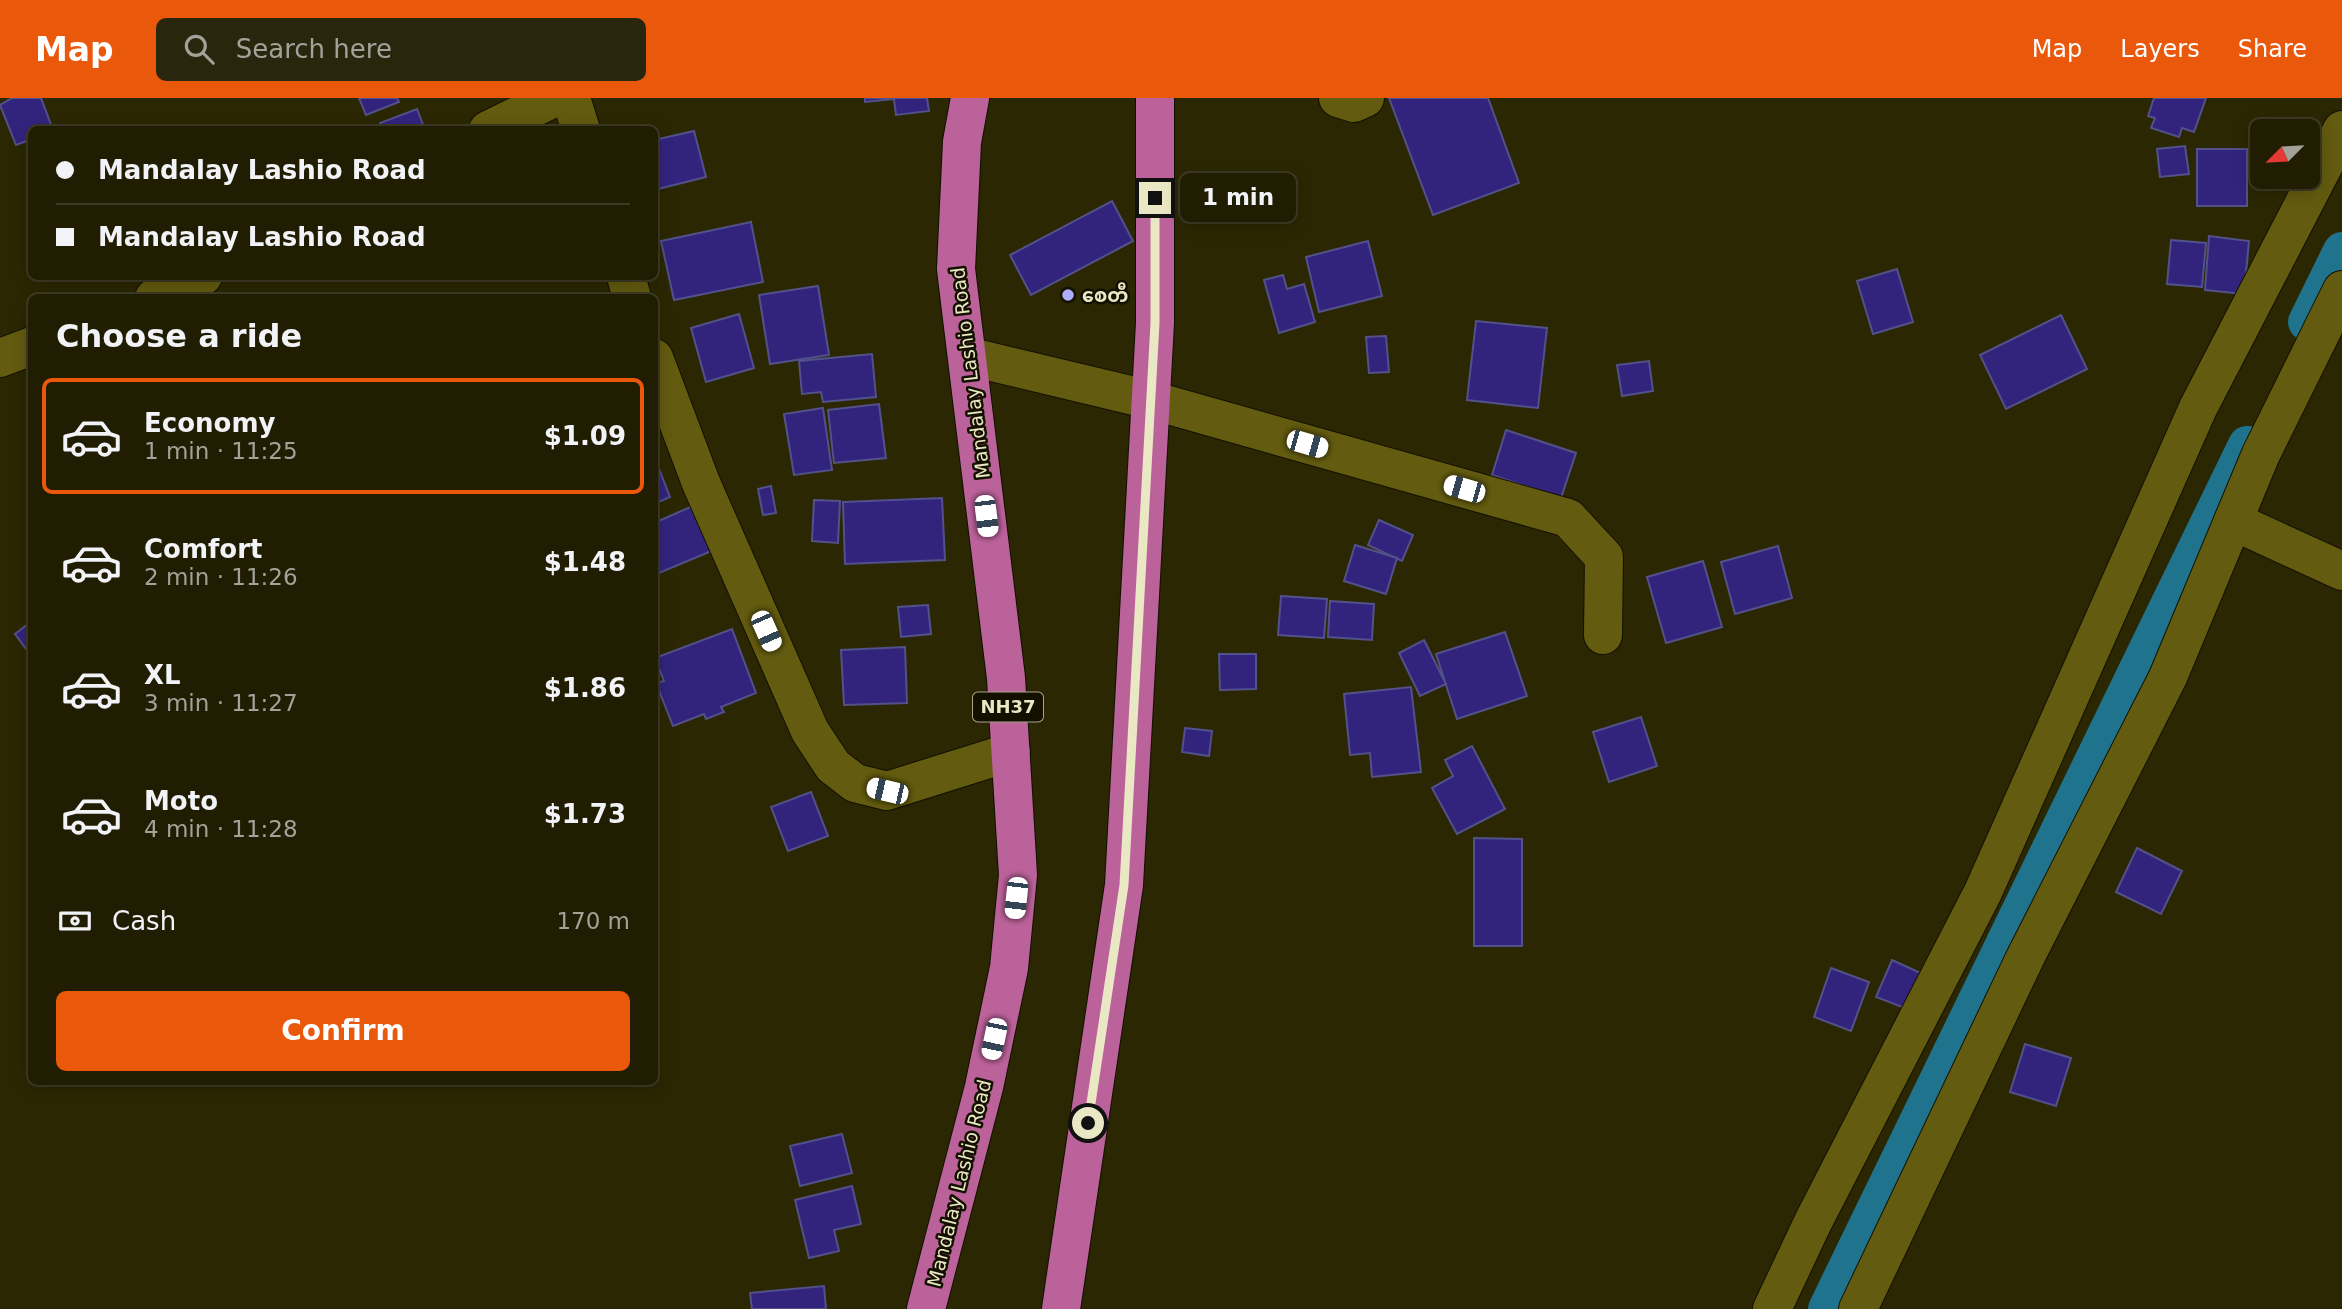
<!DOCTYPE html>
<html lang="en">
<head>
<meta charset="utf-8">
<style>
  body { margin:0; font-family:"DejaVu Sans","Noto Sans Myanmar",sans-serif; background:#28260c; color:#f1f3f6; height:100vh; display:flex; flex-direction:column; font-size:26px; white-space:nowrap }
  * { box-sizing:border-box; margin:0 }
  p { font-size:23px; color:#a2a299 }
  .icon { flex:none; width:38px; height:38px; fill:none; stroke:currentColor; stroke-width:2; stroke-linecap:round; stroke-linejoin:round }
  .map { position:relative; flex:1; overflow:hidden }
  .sheet { position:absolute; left:28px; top:196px; width:630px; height:791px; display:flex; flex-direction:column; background:#201d02; border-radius:10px; box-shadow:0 4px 18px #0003,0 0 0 2px #3d3b24 }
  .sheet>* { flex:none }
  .top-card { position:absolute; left:28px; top:28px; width:630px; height:154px; border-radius:10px; box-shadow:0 4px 18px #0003,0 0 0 2px #3d3b24; display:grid; align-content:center; height:154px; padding:0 28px; background:#201d02 }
  .needle { width:46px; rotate:246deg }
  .fabs { position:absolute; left:2250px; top:21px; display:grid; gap:14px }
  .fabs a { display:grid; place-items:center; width:70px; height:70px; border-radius:10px; background:#201d02; box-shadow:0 4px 18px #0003,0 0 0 2px #3d3b24; font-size:35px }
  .end { position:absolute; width:32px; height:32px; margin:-16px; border:9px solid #eae7c4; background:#111; box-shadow:0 0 0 4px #111 }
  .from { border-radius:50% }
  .bubble { position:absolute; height:49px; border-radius:10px; background:#201d02; box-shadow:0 4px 18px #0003,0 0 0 2px #3d3b24; font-size:23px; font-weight:700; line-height:49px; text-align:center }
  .car { position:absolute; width:21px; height:42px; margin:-21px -10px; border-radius:9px; box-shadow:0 0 5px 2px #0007; background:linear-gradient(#fff 24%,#345 0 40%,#fff 0 76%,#345 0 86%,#fff 0) }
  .top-card b { display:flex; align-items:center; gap:24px; height:66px; font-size:26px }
  .top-card b+b { border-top:2px solid #3d3b24 }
  .top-card i { width:18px; height:18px; background:#f1f3f6 }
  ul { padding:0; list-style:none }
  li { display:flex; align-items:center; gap:21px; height:116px; margin:0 14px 10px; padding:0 14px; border:4px solid transparent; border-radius:10px }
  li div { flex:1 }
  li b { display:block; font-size:26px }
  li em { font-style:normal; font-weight:700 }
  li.on { border-color:#ea580c }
  li>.icon { width:63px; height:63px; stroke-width:1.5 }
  h2 { padding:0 28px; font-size:32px; line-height:84px }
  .pay { display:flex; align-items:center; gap:18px; height:77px; padding:0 28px; font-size:26px }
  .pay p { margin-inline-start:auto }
  .button { display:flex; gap:14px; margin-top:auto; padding:14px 28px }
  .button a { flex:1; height:80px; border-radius:10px; background:#ea580c; color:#fff; font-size:28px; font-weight:700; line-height:80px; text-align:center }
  header { display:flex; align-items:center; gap:42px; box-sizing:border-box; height:98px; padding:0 35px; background:#ea580c; color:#fff }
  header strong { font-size:33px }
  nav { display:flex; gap:38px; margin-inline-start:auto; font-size:24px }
  .search { width:490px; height:63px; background:#28260c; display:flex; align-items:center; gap:18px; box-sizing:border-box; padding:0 24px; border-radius:10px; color:#a2a299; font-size:26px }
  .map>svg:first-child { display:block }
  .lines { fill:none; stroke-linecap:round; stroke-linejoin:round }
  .canal { stroke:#1f738c; stroke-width:38 }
  .building { fill:#32247d; stroke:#52518a; stroke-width:2 }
  .minor-casing { stroke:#121000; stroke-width:40 }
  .highway-casing { stroke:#121000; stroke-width:40 }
  .minor { stroke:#635b0f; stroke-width:38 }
  .highway { stroke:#bb629a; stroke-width:38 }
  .route { stroke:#eae7c4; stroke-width:9 }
  .poi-dot { fill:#adaefb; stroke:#131000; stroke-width:2.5 }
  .labels { text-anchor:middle; stroke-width:5; stroke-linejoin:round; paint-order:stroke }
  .shield { fill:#131000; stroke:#aaa689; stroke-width:2 }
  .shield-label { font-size:18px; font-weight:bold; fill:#eae7c4 }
  .poi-label { font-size:19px; font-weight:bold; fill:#eae7c4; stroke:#131000; text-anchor:start }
  .street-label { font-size:19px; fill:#eae7c4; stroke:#131000 }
</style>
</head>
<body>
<header>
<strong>Map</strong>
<div class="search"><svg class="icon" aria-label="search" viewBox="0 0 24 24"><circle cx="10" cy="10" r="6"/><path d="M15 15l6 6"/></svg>Search here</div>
<nav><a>Map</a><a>Layers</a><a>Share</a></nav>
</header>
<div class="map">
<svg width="2342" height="1211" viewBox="0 0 2342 1211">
  <rect width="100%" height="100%" fill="#2b2702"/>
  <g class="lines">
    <!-- canal -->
    <g class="canal">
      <path d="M2307 224 2342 153"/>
      <path d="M1827 1211 2247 347"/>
    </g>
  </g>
  <!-- building -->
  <g class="building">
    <path d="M12 0H41L53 32H32V41L16 47 0 7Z"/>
    <path d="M359 0H397L399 4 366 17Z"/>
    <path d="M865 0H927L929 13 896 17 894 1 865 4Z"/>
    <path d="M1389 0H1488L1519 85 1433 117Z"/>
    <path d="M2154 0H2206L2194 34 2182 30 2179 39 2151 30 2155 20 2148 18Z"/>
    <path d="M417 11 425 32H382L380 25Z"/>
    <path d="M694 33 706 79 654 92V42Z"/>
    <path d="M2185 48 2189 76 2160 79 2157 51Z"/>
    <rect x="2197" y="51" width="50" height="57"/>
    <path d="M1112 103 1133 143 1031 197 1010 157Z"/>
    <path d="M751 124 763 184 674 202 661 143Z"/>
    <path d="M2209 138 2249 143 2244 196 2205 192Z"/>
    <path d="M2171 142 2206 145 2202 189 2167 186Z"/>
    <path d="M1368 143 1382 198 1319 214 1306 159Z"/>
    <path d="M1897 171 1913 224 1873 236 1857 183Z"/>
    <path d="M1283 177 1287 191 1304 186 1315 224 1279 235 1264 182Z"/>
    <path d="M818 188 829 257 770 266 759 197Z"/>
    <path d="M739 216 754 270 706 284 691 230Z"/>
    <path d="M2061 217 2087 271 2006 311 1980 257Z"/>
    <path d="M1476 223 1547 230 1538 310 1467 302Z"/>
    <path d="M1386 238 1389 274 1369 275 1366 239Z"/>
    <path d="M872 256 876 299 823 304 821 294 802 296 799 263Z"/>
    <path d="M1649 263 1653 293 1622 298 1617 267Z"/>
    <path d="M879 306 886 360 834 365 828 312Z"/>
    <path d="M823 310 832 372 794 377 784 316Z"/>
    <path d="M1506 332 1576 355 1561 400 1492 377Z"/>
    <path d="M656 363 670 399 654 406V364Z"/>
    <path d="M771 388 776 415 763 417 758 391Z"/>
    <path d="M942 400 945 462 845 466 843 404Z"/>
    <path d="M814 402 840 403 838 445 812 443Z"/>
    <path d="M695 407 714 452 659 475 654 464V425Z"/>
    <path d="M1379 422 1413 437 1402 463 1368 447Z"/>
    <path d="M1355 447 1397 460 1386 496 1344 483Z"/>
    <path d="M1778 448 1792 500 1735 516 1721 464Z"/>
    <path d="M1703 463 1722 529 1666 545 1647 479Z"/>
    <path d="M1281 498 1327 501 1324 540 1278 537Z"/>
    <path d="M1330 503 1374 506 1372 542 1328 539Z"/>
    <path d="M928 507 931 536 901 539 898 509Z"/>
    <path d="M32 523V559L15 536Z"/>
    <path d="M732 531 756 595 721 609 724 614 706 621 704 616 673 628 656 585 664 583 655 560Z"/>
    <path d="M1505 534 1527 598 1457 621 1436 556Z"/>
    <path d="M1424 542 1446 586 1420 598 1399 555Z"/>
    <path d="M905 549 907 605 844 607 841 552Z"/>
    <path d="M1219 556H1256V591L1220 592Z"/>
    <path d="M1411 589 1421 674 1372 679 1370 655 1350 657 1344 596Z"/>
    <path d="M1641 619 1657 668 1609 684 1593 634Z"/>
    <path d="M1185 630 1212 633 1209 658 1182 654Z"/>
    <path d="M1472 648 1505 711 1457 736 1432 690 1453 678 1445 662Z"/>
    <path d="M811 694 828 738 788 753 771 709Z"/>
    <path d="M1474 740 1522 741V848H1474Z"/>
    <path d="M2137 750 2182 773 2161 816 2116 794Z"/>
    <path d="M1892 862 1925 877 1910 912 1876 899Z"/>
    <path d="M1831 870 1869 884 1851 933 1814 919Z"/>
    <path d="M2025 946 2071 960 2056 1008 2010 994Z"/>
    <path d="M842 1036 852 1075 800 1088 790 1048Z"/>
    <path d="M852 1088 861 1126 834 1132 839 1153 809 1160 795 1102Z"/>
    <path d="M824 1188 826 1211H752L750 1195Z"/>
  </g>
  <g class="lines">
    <defs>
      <g id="minor">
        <path d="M571 0 581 32"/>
        <path d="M1338 0 1354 5 1365 0"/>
        <path d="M488 32 554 0"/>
        <path d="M626 178 632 200"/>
        <path d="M154 200 203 178"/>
        <path d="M967 258 1151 302 1568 420 1604 459 1603 537"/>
        <path d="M0 260 32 248"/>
        <path d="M654 260 701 385 810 633 833 668 855 685 887 693 1011 654"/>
        <path d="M2233 423 2342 473"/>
        <path d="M1772 1211 1813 1124 1983 794 2198 310 2342 32"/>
        <path d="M1858 1211 2025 860 2168 579 2261 356 2342 192"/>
      </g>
      <g id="highway">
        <path d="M926 1211 984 989 1009 870 1018 777 1006 580 956 171 962 44 970 0"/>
        <path d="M1061 1211 1124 787 1155 225V0"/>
      </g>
    </defs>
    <!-- minor casing -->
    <use href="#minor" class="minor-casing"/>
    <!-- highway casing -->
    <use href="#highway" class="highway-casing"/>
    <!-- minor -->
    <use href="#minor" class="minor"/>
    <!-- highway -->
    <use href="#highway" class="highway"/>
  </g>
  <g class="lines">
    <!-- route -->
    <path class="route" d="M1088 1025 1124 787 1155 225V100"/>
  </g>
  <!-- markers -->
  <circle class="poi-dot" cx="1068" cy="197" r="7"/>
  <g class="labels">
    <!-- shield labels -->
    <rect class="shield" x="973" y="594.5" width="70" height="29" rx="5"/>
    <g class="shield-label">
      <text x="1008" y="615">NH37</text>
    </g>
    <!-- poi labels -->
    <g class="poi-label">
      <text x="1082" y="204">စေတီ</text>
    </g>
    <!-- street labels -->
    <g class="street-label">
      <text transform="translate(970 275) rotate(-97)" y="7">Mandalay Lashio Road</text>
      <text transform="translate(959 1085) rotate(-76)" y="7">Mandalay Lashio Road</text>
    </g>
  </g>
</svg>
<div class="fabs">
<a><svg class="needle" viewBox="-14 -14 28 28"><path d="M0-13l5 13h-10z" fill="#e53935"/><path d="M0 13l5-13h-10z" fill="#a2a299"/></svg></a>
</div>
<i class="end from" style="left:1088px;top:1025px"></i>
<i class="end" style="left:1155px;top:100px"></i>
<div class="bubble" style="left:1180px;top:75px;width:116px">1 min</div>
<i class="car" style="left:1307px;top:346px;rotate:106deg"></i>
<i class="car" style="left:1464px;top:391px;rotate:286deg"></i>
<i class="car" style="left:986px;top:418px;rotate:173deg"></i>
<i class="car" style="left:766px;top:533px;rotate:156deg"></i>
<i class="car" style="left:887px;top:693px;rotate:283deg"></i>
<i class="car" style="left:1016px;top:800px;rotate:186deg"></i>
<i class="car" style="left:994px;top:941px;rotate:192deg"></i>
<div class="top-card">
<b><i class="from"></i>Mandalay Lashio Road</b>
<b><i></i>Mandalay Lashio Road</b>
</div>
<section class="sheet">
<h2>Choose a ride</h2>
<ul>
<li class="on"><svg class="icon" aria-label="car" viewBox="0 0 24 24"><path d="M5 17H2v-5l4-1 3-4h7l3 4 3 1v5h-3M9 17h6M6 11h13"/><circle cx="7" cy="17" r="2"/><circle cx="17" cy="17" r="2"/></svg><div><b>Economy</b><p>1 min · 11:25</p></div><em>$1.09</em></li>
<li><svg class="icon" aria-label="car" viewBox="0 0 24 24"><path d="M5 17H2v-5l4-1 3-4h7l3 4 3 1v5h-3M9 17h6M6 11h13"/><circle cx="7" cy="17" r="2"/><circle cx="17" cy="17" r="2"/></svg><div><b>Comfort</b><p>2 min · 11:26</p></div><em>$1.48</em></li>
<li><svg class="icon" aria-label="car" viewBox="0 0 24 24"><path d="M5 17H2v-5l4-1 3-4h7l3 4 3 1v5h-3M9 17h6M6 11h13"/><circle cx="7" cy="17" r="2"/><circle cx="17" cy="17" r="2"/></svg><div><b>XL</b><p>3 min · 11:27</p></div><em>$1.86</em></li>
<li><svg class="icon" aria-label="car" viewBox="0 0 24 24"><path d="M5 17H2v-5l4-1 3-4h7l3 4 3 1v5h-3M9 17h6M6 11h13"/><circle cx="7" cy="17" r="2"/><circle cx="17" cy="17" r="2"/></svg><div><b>Moto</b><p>4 min · 11:28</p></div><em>$1.73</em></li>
</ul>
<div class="pay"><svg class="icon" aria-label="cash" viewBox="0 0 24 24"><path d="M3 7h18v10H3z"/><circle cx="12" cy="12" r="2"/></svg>Cash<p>170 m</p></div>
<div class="button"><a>Confirm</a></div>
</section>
</div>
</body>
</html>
